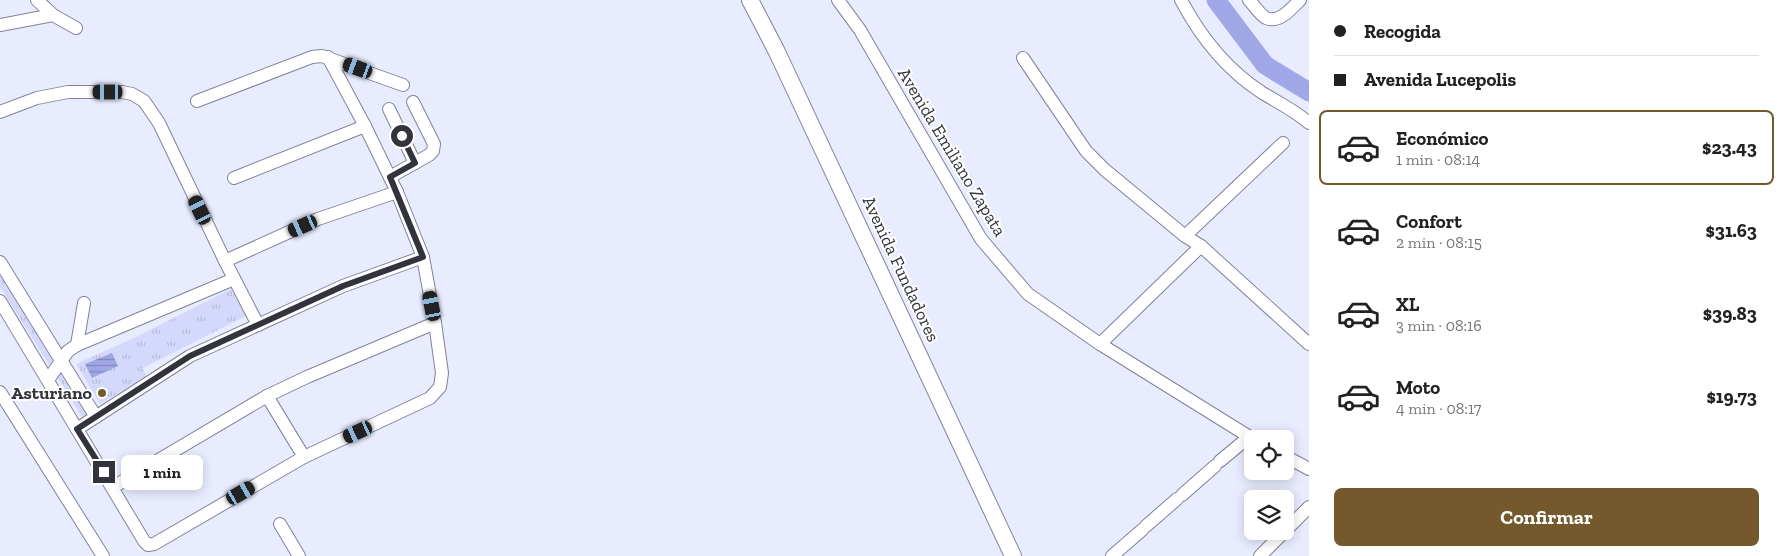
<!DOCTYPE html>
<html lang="es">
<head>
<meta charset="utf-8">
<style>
  body { margin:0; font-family:"Zilla Slab",serif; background:#f2f2f2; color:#222; height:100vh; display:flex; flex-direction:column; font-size:19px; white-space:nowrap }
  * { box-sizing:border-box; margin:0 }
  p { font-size:16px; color:#767676 }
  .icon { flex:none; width:28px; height:28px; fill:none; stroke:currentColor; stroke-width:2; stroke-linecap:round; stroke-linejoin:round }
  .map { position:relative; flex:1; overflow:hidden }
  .drawer { display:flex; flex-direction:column; background:#fff; width:475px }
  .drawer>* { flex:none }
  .guide { display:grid; align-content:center; height:110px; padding:0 25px; background:#fff }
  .fabs { position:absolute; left:1244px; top:430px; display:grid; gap:10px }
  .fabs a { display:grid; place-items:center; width:50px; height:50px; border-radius:8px; background:#fff; box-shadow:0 2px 12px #0003; font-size:25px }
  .end { position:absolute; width:22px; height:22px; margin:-11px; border:6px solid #32333c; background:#fff; box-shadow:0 0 0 2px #fff }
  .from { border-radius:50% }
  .bubble { position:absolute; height:35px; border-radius:8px; background:#fff; box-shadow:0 2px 12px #0003; font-size:16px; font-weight:700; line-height:35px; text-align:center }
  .car { position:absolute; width:15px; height:30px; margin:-15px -8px; border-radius:6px; box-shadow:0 0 4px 1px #0007; background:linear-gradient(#222 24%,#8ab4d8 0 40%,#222 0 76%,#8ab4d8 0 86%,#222 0) }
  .guide b { display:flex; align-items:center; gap:18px; height:48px; font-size:19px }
  .guide b+b { border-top:1px solid #e0e0e0 }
  .guide i { width:12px; height:12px; background:#222 }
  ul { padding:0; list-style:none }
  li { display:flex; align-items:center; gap:15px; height:75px; margin:0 10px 8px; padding:0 15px; border:2px solid transparent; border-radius:8px }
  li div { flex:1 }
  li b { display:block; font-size:19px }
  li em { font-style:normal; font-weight:700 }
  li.active { border-color:#73592b }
  li>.icon { width:45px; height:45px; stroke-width:1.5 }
  .cta { display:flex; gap:10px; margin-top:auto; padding:10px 25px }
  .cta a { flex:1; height:58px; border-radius:8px; background:#73592b; color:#fff; font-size:20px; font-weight:700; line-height:58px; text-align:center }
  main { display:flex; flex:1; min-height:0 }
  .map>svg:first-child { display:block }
  .park { fill:url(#park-tufts) }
  .water { fill:url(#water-rules) }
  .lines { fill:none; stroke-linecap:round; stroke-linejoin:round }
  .river { stroke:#a0a7e6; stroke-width:19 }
  .minor-casing { stroke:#808398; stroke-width:14 }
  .major-casing { stroke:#808398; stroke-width:18 }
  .minor { stroke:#fff; stroke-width:12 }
  .major { stroke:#fff; stroke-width:16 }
  .route { stroke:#32333c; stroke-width:6 }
  .poi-dot { fill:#73592b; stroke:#fff; stroke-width:2 }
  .labels { text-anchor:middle; stroke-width:4; stroke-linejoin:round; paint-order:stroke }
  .street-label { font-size:18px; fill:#32333c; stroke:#fff }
  .poi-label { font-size:18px; font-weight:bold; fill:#32333c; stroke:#fff; text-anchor:end }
</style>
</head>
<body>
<main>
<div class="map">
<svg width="1309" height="556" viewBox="0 0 1309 556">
  <defs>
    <pattern id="park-tufts" width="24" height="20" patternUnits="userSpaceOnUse" patternTransform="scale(1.25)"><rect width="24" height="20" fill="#d4d9fc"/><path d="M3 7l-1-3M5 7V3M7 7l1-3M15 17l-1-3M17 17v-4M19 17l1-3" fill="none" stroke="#b6bbd9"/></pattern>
    <pattern id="water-rules" width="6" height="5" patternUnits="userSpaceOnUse" patternTransform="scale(1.25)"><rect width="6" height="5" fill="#a0a7e6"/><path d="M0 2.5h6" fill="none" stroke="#8389bc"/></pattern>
  </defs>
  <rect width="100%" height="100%" fill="#e9ecff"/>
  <!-- park -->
  <g class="park">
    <path d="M0 273 71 391 87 415 82 417 0 287Z"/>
    <path d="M231 289 246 316 143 368 146 376 100 404 76 364 138 336Z"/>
  </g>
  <!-- water -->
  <path class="water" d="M112 353 118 366 92 378 85 364Z"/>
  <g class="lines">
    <!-- river -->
    <path class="river" d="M1216 0 1265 65 1309 92"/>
    <defs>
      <g id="minor">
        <path d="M37 0 53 15 76 28"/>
        <path d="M838 0 860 30 981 239 1028 294 1100 344 1253 439"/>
        <path d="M1181 0C1200 36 1226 69 1261 92 1277 102 1294 110 1309 123"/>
        <path d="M1249 0C1254 5 1260 15 1266 18 1279 24 1292 8 1300 0"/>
        <path d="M0 25 53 15"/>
        <path d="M1023 58 1086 151 1105 170 1185 236 1201 246 1309 344"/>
        <path d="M197 101 312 57 322 56 403 85"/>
        <path d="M389 109 415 163"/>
        <path d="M0 112 37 98 68 92H122L132 94 144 101 159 123 225 261 258 325"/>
        <path d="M390 177 429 155 433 151 434 144 413 102"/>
        <path d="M234 178 365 126"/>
        <path d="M1185 236 1283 143"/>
        <path d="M225 261 318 219 397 192"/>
        <path d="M0 262 96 417"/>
        <path d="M0 301 144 541 148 545 154 544 304 457 430 398 440 387 442 373 435 323 423 257 397 192 365 126 328 57"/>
        <path d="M1100 344 1201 246"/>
        <path d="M77 345 84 303"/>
        <path d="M48 380 68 351 77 345 234 279"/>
        <path d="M0 392 103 556"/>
        <path d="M267 396 304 457"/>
        <path d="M77 429 190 356 343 286 423 257"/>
        <path d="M1285 456 1309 469"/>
        <path d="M1220 461 1249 437"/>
        <path d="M113 487 267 396 307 377 435 323"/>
        <path d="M1182 495 1215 466"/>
        <path d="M280 524 299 556"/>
        <path d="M1146 526 1177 499"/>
        <path d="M1112 556 1142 530"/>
        <path d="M1260 556 1309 507"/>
      </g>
      <path id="major" d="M750 0 777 52 1013 556"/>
    </defs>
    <!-- minor casing -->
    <use href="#minor" class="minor-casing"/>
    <!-- major casing -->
    <use href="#major" class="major-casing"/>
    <!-- minor -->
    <use href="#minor" class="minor"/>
    <!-- major -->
    <use href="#major" class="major"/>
  </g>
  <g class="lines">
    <!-- route -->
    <path class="route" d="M104 472 77 429 190 356 343 286 423 257 390 177 415 163 402 136"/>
  </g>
  <!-- markers -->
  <circle class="poi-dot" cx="102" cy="393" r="5"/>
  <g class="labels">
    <!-- street labels -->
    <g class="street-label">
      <text transform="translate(952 152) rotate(59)" y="6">Avenida Emiliano Zapata</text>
      <text transform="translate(901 269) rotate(65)" y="6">Avenida Fundadores</text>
    </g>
    <!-- poi labels -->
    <g class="poi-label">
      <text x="92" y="399">Asturiano</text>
    </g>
  </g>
</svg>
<div class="fabs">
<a><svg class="icon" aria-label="locate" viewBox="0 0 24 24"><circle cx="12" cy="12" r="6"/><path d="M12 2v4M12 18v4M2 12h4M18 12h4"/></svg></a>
<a><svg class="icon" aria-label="layers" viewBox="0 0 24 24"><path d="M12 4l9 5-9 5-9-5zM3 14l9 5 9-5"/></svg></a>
</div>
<i class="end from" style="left:402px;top:136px"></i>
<i class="end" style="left:104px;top:472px"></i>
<div class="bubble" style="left:121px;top:455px;width:82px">1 min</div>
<i class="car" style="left:358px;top:68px;rotate:290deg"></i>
<i class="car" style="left:108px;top:92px;rotate:270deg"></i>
<i class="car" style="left:200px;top:210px;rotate:334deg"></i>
<i class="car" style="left:303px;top:226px;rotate:246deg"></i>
<i class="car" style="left:432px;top:306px;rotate:349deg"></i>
<i class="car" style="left:358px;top:432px;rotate:245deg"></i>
<i class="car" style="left:241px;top:493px;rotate:60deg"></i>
</div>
<section class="drawer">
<div class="guide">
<b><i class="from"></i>Recogida</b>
<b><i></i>Avenida Lucepolis</b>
</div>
<ul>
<li class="active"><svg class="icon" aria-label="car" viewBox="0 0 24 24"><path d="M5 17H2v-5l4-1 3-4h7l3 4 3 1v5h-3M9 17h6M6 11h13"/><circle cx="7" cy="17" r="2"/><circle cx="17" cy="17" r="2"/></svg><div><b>Económico</b><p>1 min · 08:14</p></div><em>$23.43</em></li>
<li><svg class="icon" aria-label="car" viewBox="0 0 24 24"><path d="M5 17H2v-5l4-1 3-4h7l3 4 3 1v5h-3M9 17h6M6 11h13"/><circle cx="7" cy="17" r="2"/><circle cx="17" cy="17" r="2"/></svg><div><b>Confort</b><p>2 min · 08:15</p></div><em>$31.63</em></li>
<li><svg class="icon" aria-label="car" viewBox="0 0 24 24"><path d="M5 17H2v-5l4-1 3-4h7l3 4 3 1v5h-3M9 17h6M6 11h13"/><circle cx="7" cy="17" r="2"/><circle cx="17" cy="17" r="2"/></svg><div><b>XL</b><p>3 min · 08:16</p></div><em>$39.83</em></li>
<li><svg class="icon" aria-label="car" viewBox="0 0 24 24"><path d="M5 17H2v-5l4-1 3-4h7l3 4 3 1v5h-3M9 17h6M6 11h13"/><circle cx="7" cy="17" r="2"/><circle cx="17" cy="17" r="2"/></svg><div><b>Moto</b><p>4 min · 08:17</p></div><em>$19.73</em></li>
</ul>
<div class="cta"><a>Confirmar</a></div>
</section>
</main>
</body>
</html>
